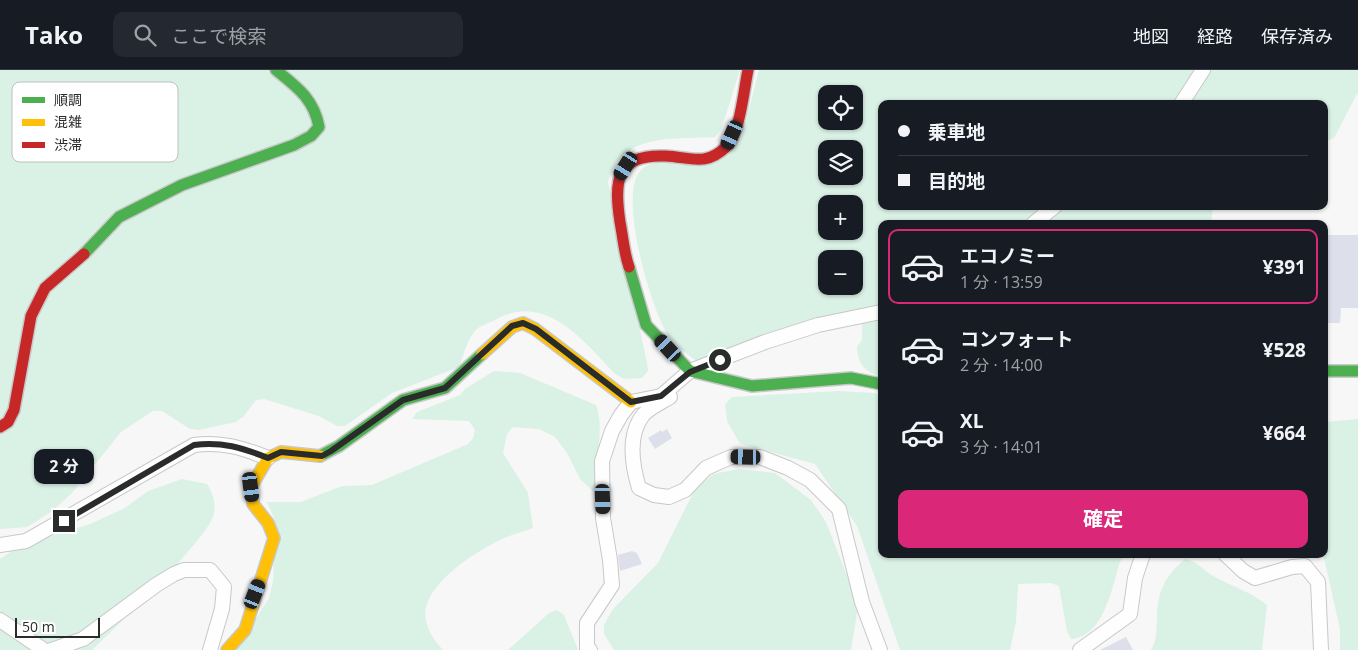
<!DOCTYPE html>
<html lang="ja">
<head>
<meta charset="utf-8">
<style>
  body { margin:0; font-family:"Open Sans","Noto Sans JP",sans-serif; background:#242831; color:#f1f3f6; height:100vh; display:flex; flex-direction:column; font-size:19px; white-space:nowrap }
  * { box-sizing:border-box; margin:0 }
  p { font-size:16px; color:#9ea1a6 }
  .icon { flex:none; width:28px; height:28px; fill:none; stroke:currentColor; stroke-width:2; stroke-linecap:round; stroke-linejoin:round }
  .map { position:relative; flex:1; overflow:hidden }
  .side { position:absolute; left:878px; top:150px; width:450px; height:338px; display:flex; flex-direction:column; background:#171b24; border-radius:10px; box-shadow:0 1px 4px #0004 }
  .side>* { flex:none }
  .guide { position:absolute; left:878px; top:30px; width:450px; height:110px; border-radius:10px; box-shadow:0 1px 4px #0004; display:grid; align-content:center; height:110px; padding:0 20px; background:#171b24 }
  .buttons { position:absolute; left:818px; top:15px; display:grid; gap:10px }
  .buttons a { display:grid; place-items:center; width:45px; height:45px; border-radius:10px; background:#171b24; box-shadow:0 1px 4px #0004; font-size:25px }
  .scale { position:absolute; left:15px; bottom:12px; width:85px; box-sizing:border-box; padding-left:5px; border:2px solid #2a2b2b; border-top:0; font-size:14px; line-height:18px; white-space:nowrap; color:#2a2b2b; -webkit-text-stroke:4px #fff; paint-order:stroke }
  .end { position:absolute; width:22px; height:22px; margin:-11px; border:6px solid #2a2b2b; background:#fff; box-shadow:0 0 0 2px #fff }
  .from { border-radius:50% }
  .bubble { position:absolute; height:35px; border-radius:10px; background:#171b24; box-shadow:0 1px 4px #0004; font-size:16px; font-weight:700; line-height:35px; text-align:center }
  .car { position:absolute; width:15px; height:30px; margin:-15px -8px; border-radius:6px; box-shadow:0 0 4px 1px #0007; background:linear-gradient(#222 24%,#8ab4d8 0 40%,#222 0 76%,#8ab4d8 0 86%,#222 0) }
  .guide b { display:flex; align-items:center; gap:18px; height:48px; font-size:19px }
  .guide b+b { border-top:1px solid #363941 }
  .guide i { width:12px; height:12px; background:#f1f3f6 }
  ul { padding:9px 0 0; list-style:none }
  li { display:flex; align-items:center; gap:15px; height:75px; margin:0 10px 8px; padding:0 10px; border:2px solid transparent; border-radius:10px }
  li div { flex:1 }
  li b { display:block; font-size:19px }
  li em { font-style:normal; font-weight:700 }
  li.active { border-color:#db2777 }
  li>.icon { width:45px; height:45px; stroke-width:1.5 }
  .primary-button { display:flex; gap:10px; margin-top:auto; padding:10px 20px }
  .primary-button a { flex:1; height:58px; border-radius:10px; background:#db2777; color:#fff; font-size:20px; font-weight:700; line-height:58px; text-align:center }
  header { display:flex; align-items:center; gap:30px; box-sizing:border-box; height:70px; padding:0 25px; background:#171b24; border-bottom:1px solid #363941 }
  header strong { font-size:24px }
  nav { display:flex; gap:28px; margin-inline-start:auto; font-size:18px }
  .search { width:350px; height:45px; background:#242831; display:flex; align-items:center; gap:12px; box-sizing:border-box; padding:0 18px; border-radius:10px; color:#9ea1a6; font-size:19px }
  .map>svg:first-child { display:block }
  .green { fill:#daf1e5; fill-rule:evenodd }
  .building { fill:#dde0ea }
  .lines { fill:none; stroke-linecap:round; stroke-linejoin:round }
  .street-casing { stroke:#c8c8c8; stroke-width:16 }
  .fast-casing { stroke:#c8c8c8; stroke-width:14 }
  .slow-casing { stroke:#c8c8c8; stroke-width:14 }
  .jam-casing { stroke:#c8c8c8; stroke-width:14 }
  .street { stroke:#fefefe; stroke-width:14 }
  .fast { stroke:#4caf50; stroke-width:11 }
  .slow { stroke:#ffc107; stroke-width:11 }
  .jam { stroke:#c62828; stroke-width:11 }
  .route { stroke:#2a2b2b; stroke-width:6 }
  .key { fill:#fff; stroke:#bfbfbf; stroke-width:1 }
  .key-label { font-size:14px; fill:#2a2b2b }
</style>
</head>
<body>
<header>
<strong>Tako</strong>
<div class="search"><svg class="icon" aria-label="search" viewBox="0 0 24 24"><circle cx="10" cy="10" r="6"/><path d="M15 15l6 6"/></svg>ここで検索</div>
<nav><a>地図</a><a>経路</a><a>保存済み</a></nav>
</header>
<div class="map">
<svg width="1358" height="580" viewBox="0 0 1358 580">
  <rect width="100%" height="100%" fill="#f7f7f7"/>
  <!-- green -->
  <g class="green">
    <path d="M0 0H740L721 60 715 67C673 70 620 62 608 112L647 293 648 301 642 308 624 309 615 304C585 273 547 222 497 249 491 252 478 256 474 262 467 271 463 286 459 297L392 323 345 356H337L319 346 264 329 256 330 244 346 236 352 199 360 190 359 162 341H153L121 362 72 423 51 442 27 457 0 459Z"/>
    <path d="M759 0H1358V22L1334 68 1324 72V34H881V136H1213L1211 154H881V307C864 301 858 294 857 277L862 270V252L853 247 702 295C690 286 676 277 668 265 651 239 616 121 642 99 656 86 683 97 701 93 712 90 732 72 742 66ZM826 24H854V51H826ZM826 79H854V106H826ZM826 134H854V161H826ZM826 189H854V216H826Z"/>
    <path d="M494 301 520 303 596 335C605 355 595 398 594 422L580 409 567 383 555 367 539 359 513 357 507 364 503 383 528 423 533 458C522 462 510 465 500 470 475 482 419 517 426 550 428 562 435 571 443 580H236L269 528 273 511 275 450 267 432H301L342 416 372 415 468 374 473 368 475 360 469 351 412 349 417 342 460 325 465 319Z"/>
    <path d="M839 321 875 323 881 326V484H1125L1120 492C1112 517 1104 567 1071 569L1067 561 1059 516 1051 513 1018 514 1016 552 1010 580H900L857 456 815 394 740 374 727 351 725 334 732 327Z"/>
    <path d="M1358 349V580H1340V559L1324 488 1320 484H1324V352Z"/>
    <path d="M739 399 775 403 811 430 826 452 855 526 857 543 851 580H614L604 564V555L613 539 658 493 694 421 713 404Z"/>
    <path d="M182 409 207 414C213 423 217 436 213 447 207 460 195 473 186 484 157 518 124 549 92 580H0V489L19 476 90 454 125 438 148 421Z"/>
    <path d="M1185 489C1198 491 1203 501 1215 507 1233 517 1251 522 1267 535L1262 580H1151C1157 570 1156 562 1157 550 1157 523 1164 507 1185 489Z"/>
    <path d="M557 540 564 545 578 580H508L549 543Z"/>
  </g>
  <!-- building -->
  <g class="building">
    <path d="M1324 165H1358V238H1341L1340 253H1324Z"/>
    <path d="M667 359 672 368 655 379 648 368 661 360 662 362Z"/>
    <path d="M632 481 637 483 642 494 620 501 618 485Z"/>
    <path d="M1126 567 1133 580H1100Z"/>
  </g>
  <g class="lines">
    <defs>
      <g id="street">
        <path d="M1181 34 1203 0"/>
        <path d="M1033 154 1055 136"/>
        <path d="M670 327C662 332 649 338 643 345 627 366 632 395 639 418L654 425 669 427 685 420 706 398 731 387H760L788 398 810 410 839 439 862 532 880 580"/>
        <path d="M0 475 26 471 194 375C221 371 243 378 268 388"/>
        <path d="M1225 484 1243 501 1255 508 1292 497 1305 496 1318 512 1321 580"/>
        <path d="M0 550 44 580"/>
        <path d="M51 580 83 569 156 515 174 504 184 500H210L224 517 222 539 210 580"/>
        <path d="M590 580 587 578V553L612 515 610 490 603 448 602 391 612 361 621 345 631 332 661 326 690 301 765 272 818 255 881 242"/>
        <path d="M1080 580 1130 544 1135 508 1143 484"/>
      </g>
      <g id="fast">
        <path d="M84 184 119 147 182 115 294 75 311 66 319 57C314 29 297 17 276 0"/>
        <path d="M629 197 646 255 690 301 752 316 851 308 881 314"/>
        <path d="M1324 301H1358"/>
        <path d="M320 386 339 376 403 330 445 318 482 284"/>
      </g>
      <g id="slow">
        <path d="M482 284 512 257 523 253 535 259 631 332"/>
        <path d="M227 580 245 560 274 468 268 453 253 434 251 417 268 388 281 382 320 386"/>
      </g>
      <g id="jam">
        <path d="M629 197C624 183 623 167 620 152 614 112 615 84 665 86 691 87 705 97 726 77 740 65 744 18 748 0"/>
        <path d="M0 357 8 352 14 340 31 246 45 218 84 184"/>
      </g>
    </defs>
    <!-- street casing -->
    <use href="#street" class="street-casing"/>
    <!-- fast casing -->
    <use href="#fast" class="fast-casing"/>
    <!-- slow casing -->
    <use href="#slow" class="slow-casing"/>
    <!-- jam casing -->
    <use href="#jam" class="jam-casing"/>
    <!-- street -->
    <use href="#street" class="street"/>
    <!-- fast -->
    <use href="#fast" class="fast"/>
    <!-- slow -->
    <use href="#slow" class="slow"/>
    <!-- jam -->
    <use href="#jam" class="jam"/>
  </g>
  <g class="lines">
    <!-- route -->
    <path class="route" d="M64 451 194 375C221 371 243 378 268 388L281 382 322 386 331 381 403 330 445 318 512 256 523 253 536 259 631 332 661 326 690 302 720 290"/>
  </g>
  <!-- legend -->
  <rect x="12" y="12" width="166" height="80" rx="8" class="key"/>
  <rect x="22" y="27" width="23" height="6" fill="#4caf50"/>
  <rect x="22" y="49" width="23" height="7" fill="#ffc107"/>
  <rect x="22" y="72" width="23" height="6" fill="#c62828"/>
  <g class="key-label">
    <text x="54" y="35">順調</text>
    <text x="54" y="57">混雑</text>
    <text x="54" y="80">渋滞</text>
  </g>
</svg>
<div class="buttons">
<a><svg class="icon" aria-label="locate" viewBox="0 0 24 24"><circle cx="12" cy="12" r="6"/><path d="M12 2v4M12 18v4M2 12h4M18 12h4"/></svg></a>
<a><svg class="icon" aria-label="layers" viewBox="0 0 24 24"><path d="M12 4l9 5-9 5-9-5zM3 14l9 5 9-5"/></svg></a>
<a>+</a>
<a>−</a>
</div>
<div class="scale">50 m</div>
<i class="end from" style="left:720px;top:290px"></i>
<i class="end" style="left:64px;top:451px"></i>
<div class="bubble" style="left:34px;top:379px;width:60px">2 分</div>
<i class="car" style="left:732px;top:65px;rotate:204deg"></i>
<i class="car" style="left:626px;top:96px;rotate:212deg"></i>
<i class="car" style="left:668px;top:278px;rotate:317deg"></i>
<i class="car" style="left:746px;top:387px;rotate:271deg"></i>
<i class="car" style="left:251px;top:417px;rotate:173deg"></i>
<i class="car" style="left:603px;top:429px;rotate:178deg"></i>
<i class="car" style="left:255px;top:524px;rotate:21deg"></i>
<div class="guide">
<b><i class="from"></i>乗車地</b>
<b><i></i>目的地</b>
</div>
<section class="side">
<ul>
<li class="active"><svg class="icon" aria-label="car" viewBox="0 0 24 24"><path d="M5 17H2v-5l4-1 3-4h7l3 4 3 1v5h-3M9 17h6M6 11h13"/><circle cx="7" cy="17" r="2"/><circle cx="17" cy="17" r="2"/></svg><div><b>エコノミー</b><p>1 分 · 13:59</p></div><em>¥391</em></li>
<li><svg class="icon" aria-label="car" viewBox="0 0 24 24"><path d="M5 17H2v-5l4-1 3-4h7l3 4 3 1v5h-3M9 17h6M6 11h13"/><circle cx="7" cy="17" r="2"/><circle cx="17" cy="17" r="2"/></svg><div><b>コンフォート</b><p>2 分 · 14:00</p></div><em>¥528</em></li>
<li><svg class="icon" aria-label="car" viewBox="0 0 24 24"><path d="M5 17H2v-5l4-1 3-4h7l3 4 3 1v5h-3M9 17h6M6 11h13"/><circle cx="7" cy="17" r="2"/><circle cx="17" cy="17" r="2"/></svg><div><b>XL</b><p>3 分 · 14:01</p></div><em>¥664</em></li>
</ul>
<div class="primary-button"><a>確定</a></div>
</section>
</div>
</body>
</html>
